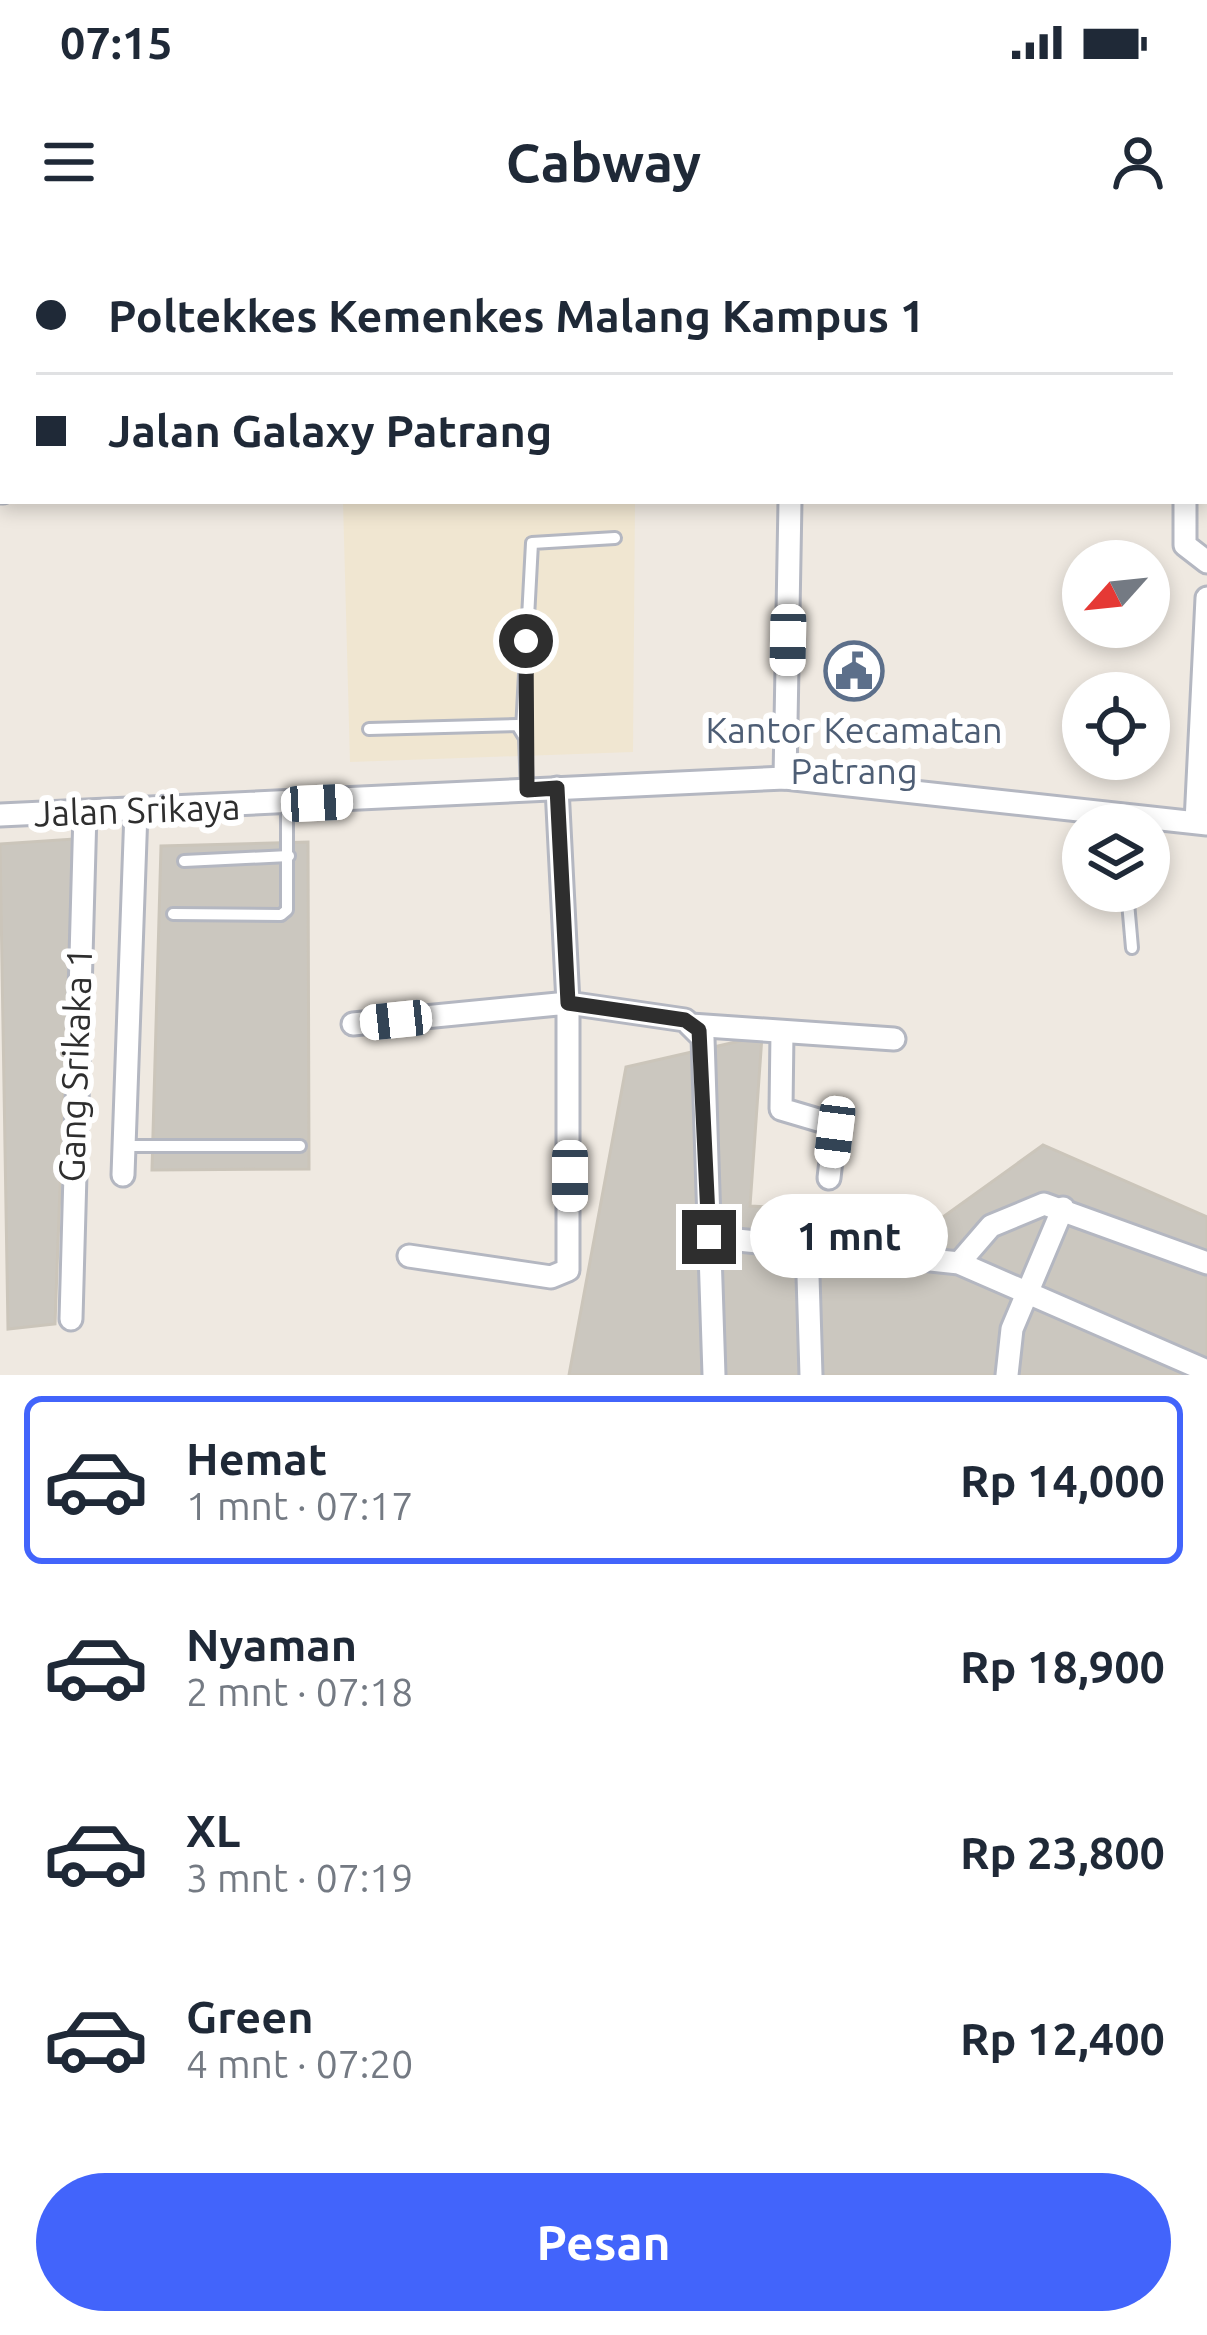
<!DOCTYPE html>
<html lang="id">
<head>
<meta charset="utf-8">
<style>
  body { margin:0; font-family:Ubuntu,sans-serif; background:#f2f2f3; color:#1f2937; height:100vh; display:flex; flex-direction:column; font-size:45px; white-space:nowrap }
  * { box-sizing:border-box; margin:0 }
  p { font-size:39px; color:#747a83 }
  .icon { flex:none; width:66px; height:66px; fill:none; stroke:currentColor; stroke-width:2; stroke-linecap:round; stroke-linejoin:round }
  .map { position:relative; height:1135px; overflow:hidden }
  .panel { display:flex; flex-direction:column; background:#fff; flex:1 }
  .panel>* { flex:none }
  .guide { position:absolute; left:0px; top:0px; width:1209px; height:264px; box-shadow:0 6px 18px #0003; display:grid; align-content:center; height:264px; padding:0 36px; background:#fff }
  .needle { width:78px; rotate:243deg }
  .controls { position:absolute; left:1062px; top:300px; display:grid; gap:24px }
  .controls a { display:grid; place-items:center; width:108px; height:108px; border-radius:50%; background:#fff; box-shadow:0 6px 18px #0003; font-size:60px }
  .end { position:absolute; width:54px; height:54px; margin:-27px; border:15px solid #2e2e2e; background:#fff; box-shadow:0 0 0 6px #fff }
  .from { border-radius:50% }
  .bubble { position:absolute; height:84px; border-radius:42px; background:#fff; box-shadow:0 6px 18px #0003; font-size:39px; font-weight:700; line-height:84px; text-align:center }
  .car { position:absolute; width:36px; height:72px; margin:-36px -18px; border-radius:15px; box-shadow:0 0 9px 3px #0007; background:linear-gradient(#fff 24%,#345 0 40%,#fff 0 76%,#345 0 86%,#fff 0) }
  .guide b { display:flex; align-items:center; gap:42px; height:114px; font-size:45px }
  .guide b+b { border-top:3px solid #e0e1e3 }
  .guide i { width:30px; height:30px; background:#1f2937 }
  ul { padding:21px 0 0; list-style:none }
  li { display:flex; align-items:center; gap:36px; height:168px; margin:0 24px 18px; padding:0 12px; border:6px solid transparent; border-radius:18px }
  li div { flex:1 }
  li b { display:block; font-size:45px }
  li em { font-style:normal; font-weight:700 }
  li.current { border-color:#4264fb }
  li>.icon { width:108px; height:108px; stroke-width:1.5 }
  .cta { display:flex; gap:24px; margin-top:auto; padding:24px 36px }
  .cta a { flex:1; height:138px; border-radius:72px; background:#4264fb; color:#fff; font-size:48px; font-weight:700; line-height:138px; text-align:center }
  .status { display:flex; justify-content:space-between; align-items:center; height:84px; padding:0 60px; background:#fff; direction:ltr }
  .status svg { height:33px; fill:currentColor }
  header { display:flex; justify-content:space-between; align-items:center; height:156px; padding:0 36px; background:#fff; font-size:54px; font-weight:700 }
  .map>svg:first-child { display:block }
  .education { fill:#f0e6d1 }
  .building { fill:#cbc7bf; stroke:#cbc5ba; stroke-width:3 }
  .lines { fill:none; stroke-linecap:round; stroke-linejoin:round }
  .service-casing { stroke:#b4b7c1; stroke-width:16 }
  .minor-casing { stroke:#b4b7c1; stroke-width:27 }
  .path { stroke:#c9c9c9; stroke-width:4.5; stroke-dasharray:9 6; stroke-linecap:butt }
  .service { stroke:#fff; stroke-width:10 }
  .minor { stroke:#fff; stroke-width:21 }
  .route { stroke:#2e2e2e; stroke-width:15 }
  .labels { text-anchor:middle; stroke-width:12; stroke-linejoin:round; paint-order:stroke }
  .service-label { font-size:36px; fill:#4e5e75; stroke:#fff }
  .street-label { font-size:36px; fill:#2e2e2e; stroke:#fff }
</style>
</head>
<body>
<div class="status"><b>07:15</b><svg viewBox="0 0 49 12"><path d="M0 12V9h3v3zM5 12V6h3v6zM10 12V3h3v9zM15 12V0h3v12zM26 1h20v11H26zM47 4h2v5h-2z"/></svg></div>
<header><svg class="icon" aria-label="menu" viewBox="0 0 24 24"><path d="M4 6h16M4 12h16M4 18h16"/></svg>Cabway<svg class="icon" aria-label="person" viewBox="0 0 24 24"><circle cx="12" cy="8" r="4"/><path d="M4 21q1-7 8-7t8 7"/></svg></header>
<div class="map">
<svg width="1207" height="1135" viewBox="0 0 1207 1135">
  <rect width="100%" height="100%" fill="#efe9e1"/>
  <!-- education -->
  <path class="education" d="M343 261H635L633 512 350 522Z"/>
  <!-- building -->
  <g class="building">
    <path d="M73 599 55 1084 8 1089 0 604Z"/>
    <path d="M308 602 309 929 152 930 161 606Z"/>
    <path d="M762 796 750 966 943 977 1043 905 1207 977V1135H569L626 827Z"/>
  </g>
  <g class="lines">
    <defs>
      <g id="service">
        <path d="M369 489 517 485 525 498 527 550"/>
        <path d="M522 490 532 303 615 298"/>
        <path d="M184 621 289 616"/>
        <path d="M1127 651 1132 708"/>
        <path d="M173 674 281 675 287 670V564"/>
        <path d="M124 906H300"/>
      </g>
      <g id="minor">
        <path d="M1088 0V3"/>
        <path d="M1183 0V3"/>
        <path d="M0 1 14 3"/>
        <path d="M992 3V0"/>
        <path d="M0 252H3"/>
        <path d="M1185 261V305L1207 322"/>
        <path d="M785 538 790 261"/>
        <path d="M557 548 568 763 685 780 703 798 714 1135"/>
        <path d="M0 575 785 538 1207 584"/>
        <path d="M1196 582 1207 358"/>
        <path d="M353 784 568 763V1030L551 1037 409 1016"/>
        <path d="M691 785 894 799"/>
        <path d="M782 792 781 869 835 885 829 938"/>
        <path d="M123 935 136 571"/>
        <path d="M709 997 959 1023 1207 1131"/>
        <path d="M807 1003 811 1135"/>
        <path d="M959 1023 991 986 1044 964 1207 1023"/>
        <path d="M71 1079 85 572"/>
        <path d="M1007 1135 1012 1089 1063 968"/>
      </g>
    </defs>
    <!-- service casing -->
    <use href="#service" class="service-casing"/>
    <!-- minor casing -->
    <use href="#minor" class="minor-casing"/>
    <!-- path -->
    <path class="path" d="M654 3V0"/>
    <!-- service -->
    <use href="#service" class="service"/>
    <!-- minor -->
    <use href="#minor" class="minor"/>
  </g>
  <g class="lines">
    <!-- route -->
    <path class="route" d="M526 401 527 550 557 548 568 763 685 780 699 790 709 997"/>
  </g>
  <!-- icons -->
  <defs>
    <symbol id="civic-ring" viewBox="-11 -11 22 22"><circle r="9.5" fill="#fff" stroke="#5c6f8a" stroke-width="1.5"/><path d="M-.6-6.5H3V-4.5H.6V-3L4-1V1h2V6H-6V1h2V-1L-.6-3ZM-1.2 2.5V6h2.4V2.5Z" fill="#5c6f8a"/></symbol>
  </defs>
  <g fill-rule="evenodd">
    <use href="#civic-ring" x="821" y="398" width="66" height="66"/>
  </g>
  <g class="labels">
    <!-- service labels -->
    <g class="service-label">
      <text x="854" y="503">Kantor Kecamatan<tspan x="854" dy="41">Patrang</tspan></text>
    </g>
    <!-- street labels -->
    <g class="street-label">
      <text transform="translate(137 570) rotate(-2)" y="13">Jalan Srikaya</text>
      <text transform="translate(75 825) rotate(-88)" y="13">Gang Srikaka 1</text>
    </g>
  </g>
</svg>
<div class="controls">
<a><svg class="needle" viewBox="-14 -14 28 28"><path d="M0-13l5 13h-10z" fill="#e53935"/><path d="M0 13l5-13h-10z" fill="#747a83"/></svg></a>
<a><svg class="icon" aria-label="locate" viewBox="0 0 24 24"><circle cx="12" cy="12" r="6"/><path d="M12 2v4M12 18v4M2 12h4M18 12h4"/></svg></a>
<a><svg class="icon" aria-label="layers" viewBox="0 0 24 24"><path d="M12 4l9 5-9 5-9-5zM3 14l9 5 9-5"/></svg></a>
</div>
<i class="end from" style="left:526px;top:401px"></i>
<i class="end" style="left:709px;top:997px"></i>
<div class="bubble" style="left:750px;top:954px;width:198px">1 mnt</div>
<i class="car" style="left:788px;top:400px;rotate:181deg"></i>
<i class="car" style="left:317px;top:563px;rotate:87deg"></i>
<i class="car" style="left:396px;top:780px;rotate:264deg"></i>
<i class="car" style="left:835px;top:892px;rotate:187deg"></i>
<i class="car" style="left:570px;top:936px;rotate:180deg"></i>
<div class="guide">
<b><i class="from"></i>Poltekkes Kemenkes Malang Kampus 1</b>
<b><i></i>Jalan Galaxy Patrang</b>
</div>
</div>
<section class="panel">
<ul>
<li class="current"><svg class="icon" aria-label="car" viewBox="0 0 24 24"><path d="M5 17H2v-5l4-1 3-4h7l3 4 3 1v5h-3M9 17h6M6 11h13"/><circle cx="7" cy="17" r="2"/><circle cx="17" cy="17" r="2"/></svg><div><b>Hemat</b><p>1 mnt · 07:17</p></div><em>Rp 14,000</em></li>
<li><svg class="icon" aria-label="car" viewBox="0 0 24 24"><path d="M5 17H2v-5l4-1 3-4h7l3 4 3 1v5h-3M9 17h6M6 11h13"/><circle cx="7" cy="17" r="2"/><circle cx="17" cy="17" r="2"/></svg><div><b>Nyaman</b><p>2 mnt · 07:18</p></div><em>Rp 18,900</em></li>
<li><svg class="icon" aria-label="car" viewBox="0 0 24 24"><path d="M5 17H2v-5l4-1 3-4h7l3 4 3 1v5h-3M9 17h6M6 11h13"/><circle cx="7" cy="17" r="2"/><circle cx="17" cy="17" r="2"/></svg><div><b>XL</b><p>3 mnt · 07:19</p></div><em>Rp 23,800</em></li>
<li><svg class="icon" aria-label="car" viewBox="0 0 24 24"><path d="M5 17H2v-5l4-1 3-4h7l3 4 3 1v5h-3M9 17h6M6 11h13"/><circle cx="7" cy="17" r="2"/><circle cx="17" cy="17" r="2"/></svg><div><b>Green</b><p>4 mnt · 07:20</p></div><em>Rp 12,400</em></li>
</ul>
<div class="cta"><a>Pesan</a></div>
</section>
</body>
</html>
